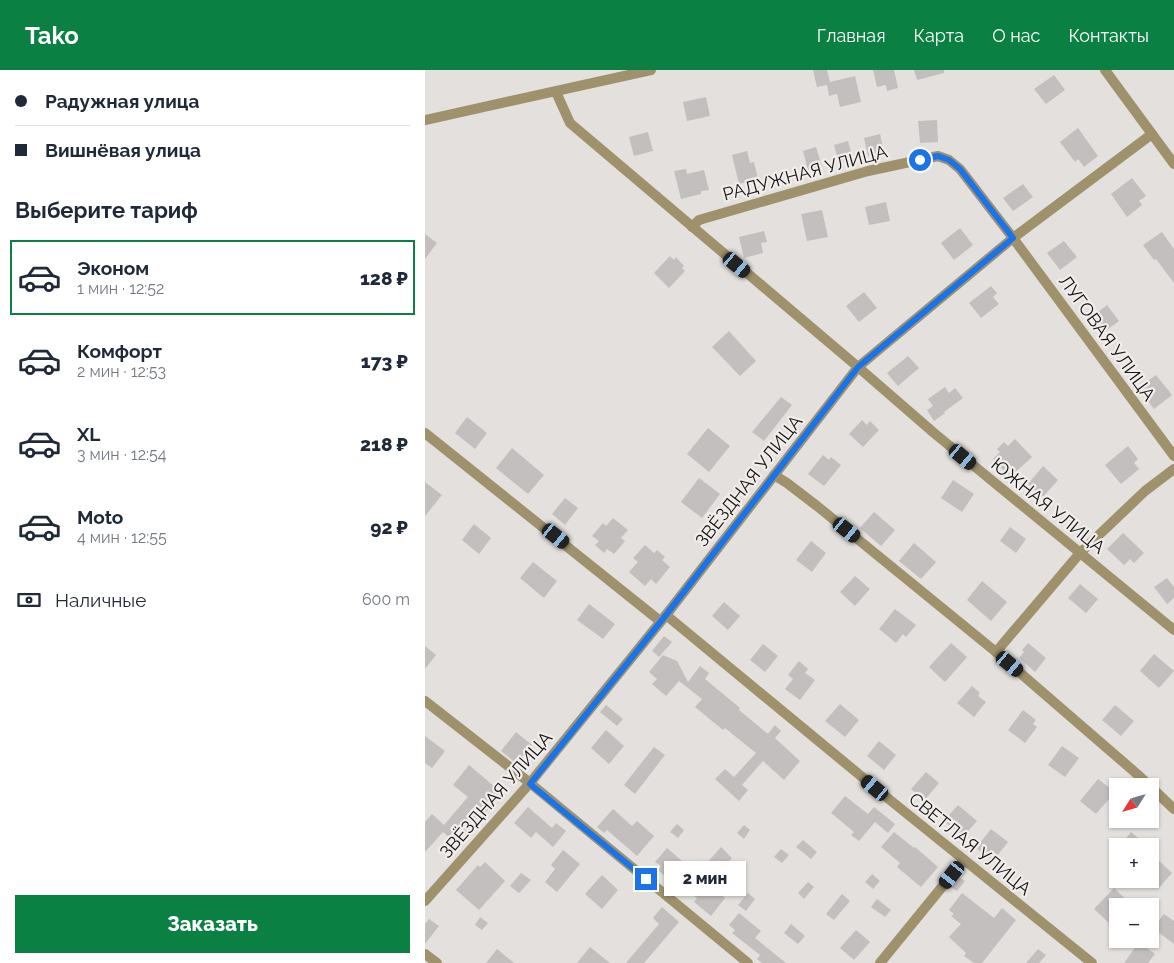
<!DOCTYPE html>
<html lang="ru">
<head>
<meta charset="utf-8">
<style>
  body { margin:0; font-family:Raleway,sans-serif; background:#f6f6f7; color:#1f2937; height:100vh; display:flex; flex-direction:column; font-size:19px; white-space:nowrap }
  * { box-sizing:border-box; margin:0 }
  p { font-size:16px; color:#747a83 }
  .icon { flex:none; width:28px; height:28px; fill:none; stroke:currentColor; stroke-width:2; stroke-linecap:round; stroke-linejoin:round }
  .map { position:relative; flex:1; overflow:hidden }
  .panel { display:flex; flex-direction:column; background:#fff; width:425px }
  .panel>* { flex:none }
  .top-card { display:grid; align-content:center; height:110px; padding:0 15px; background:#fff }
  .needle { width:32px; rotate:233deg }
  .controls { position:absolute; left:684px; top:708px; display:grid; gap:10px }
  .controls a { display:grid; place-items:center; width:50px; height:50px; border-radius:0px; background:#fff; box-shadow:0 1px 4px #0004; font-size:25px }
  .end { position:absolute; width:22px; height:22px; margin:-11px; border:6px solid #1a73e8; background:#fff; box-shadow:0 0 0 2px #fff }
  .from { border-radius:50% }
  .bubble { position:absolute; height:35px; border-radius:0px; background:#fff; box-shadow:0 1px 4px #0004; font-size:16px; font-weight:800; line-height:35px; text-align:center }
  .car { position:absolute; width:15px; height:30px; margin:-15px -8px; border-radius:6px; box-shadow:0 0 4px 1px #0007; background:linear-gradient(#222 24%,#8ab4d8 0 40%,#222 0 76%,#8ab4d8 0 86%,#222 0) }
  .top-card b { display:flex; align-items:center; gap:18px; height:48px; font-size:19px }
  .top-card b+b { border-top:1px solid #e0e1e3 }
  .top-card i { width:12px; height:12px; background:#1f2937 }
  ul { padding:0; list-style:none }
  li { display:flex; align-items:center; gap:15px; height:75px; margin:0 10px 8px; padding:0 5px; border:2px solid transparent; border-radius:0px }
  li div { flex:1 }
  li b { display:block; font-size:19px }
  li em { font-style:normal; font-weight:800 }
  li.selected { border-color:#0b8043 }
  li>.icon { width:45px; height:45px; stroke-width:1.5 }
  h2 { padding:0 15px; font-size:22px; line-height:60px }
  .pay { display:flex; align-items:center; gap:12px; height:55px; padding:0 15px; font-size:19px }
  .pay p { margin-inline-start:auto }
  .cta { display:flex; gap:10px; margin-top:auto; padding:10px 15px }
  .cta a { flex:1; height:58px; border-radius:0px; background:#0b8043; color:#fff; font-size:20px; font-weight:800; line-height:58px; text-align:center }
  header { display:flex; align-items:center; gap:30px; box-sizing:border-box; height:70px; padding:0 25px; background:#0b8043; color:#fff }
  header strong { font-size:24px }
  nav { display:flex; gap:28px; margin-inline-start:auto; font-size:18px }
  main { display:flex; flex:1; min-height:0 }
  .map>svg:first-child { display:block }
  .building { fill:#c3bfbf }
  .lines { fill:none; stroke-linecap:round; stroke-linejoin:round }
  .minor { stroke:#9f916c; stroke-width:10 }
  .route { stroke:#1a73e8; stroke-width:6 }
  .labels { text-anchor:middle; stroke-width:4.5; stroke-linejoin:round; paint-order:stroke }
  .street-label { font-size:18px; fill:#151414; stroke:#f0edeb }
</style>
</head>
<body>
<header>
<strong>Tako</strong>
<nav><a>Главная</a><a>Карта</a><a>О нас</a><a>Контакты</a></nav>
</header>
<main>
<section class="panel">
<div class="top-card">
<b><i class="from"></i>Радужная улица</b>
<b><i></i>Вишнёвая улица</b>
</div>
<h2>Выберите тариф</h2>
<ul>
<li class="selected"><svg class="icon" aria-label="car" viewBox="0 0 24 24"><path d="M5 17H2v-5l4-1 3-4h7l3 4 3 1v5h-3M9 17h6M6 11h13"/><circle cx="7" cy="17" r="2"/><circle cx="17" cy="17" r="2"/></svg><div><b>Эконом</b><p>1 мин · 12:52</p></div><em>128 ₽</em></li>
<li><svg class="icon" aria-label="car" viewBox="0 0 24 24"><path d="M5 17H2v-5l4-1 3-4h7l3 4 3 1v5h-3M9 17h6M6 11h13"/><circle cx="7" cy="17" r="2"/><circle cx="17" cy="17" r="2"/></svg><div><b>Комфорт</b><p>2 мин · 12:53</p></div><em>173 ₽</em></li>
<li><svg class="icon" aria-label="car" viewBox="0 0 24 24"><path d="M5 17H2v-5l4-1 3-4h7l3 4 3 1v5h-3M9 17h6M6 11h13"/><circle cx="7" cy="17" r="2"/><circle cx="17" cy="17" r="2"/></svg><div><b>XL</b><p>3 мин · 12:54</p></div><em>218 ₽</em></li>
<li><svg class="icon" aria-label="car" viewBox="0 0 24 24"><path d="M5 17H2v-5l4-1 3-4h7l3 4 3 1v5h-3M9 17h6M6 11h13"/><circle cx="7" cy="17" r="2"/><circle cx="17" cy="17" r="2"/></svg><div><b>Moto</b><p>4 мин · 12:55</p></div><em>92 ₽</em></li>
</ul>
<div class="pay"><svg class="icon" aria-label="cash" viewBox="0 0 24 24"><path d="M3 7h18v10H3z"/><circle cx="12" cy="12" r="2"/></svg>Наличные<p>600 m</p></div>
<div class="cta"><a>Заказать</a></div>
</section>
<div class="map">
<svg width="749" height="893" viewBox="0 0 749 893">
  <rect width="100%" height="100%" fill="#e3e0de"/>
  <!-- building -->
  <g class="building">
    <path d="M388 0H402L405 12 430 6 436 32 415 37 412 24 404 26 402 15 392 17Z"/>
    <path d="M448 0H469L473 18 462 21 461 15 452 17Z"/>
    <path d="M489 0H519V3L492 10Z"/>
    <path d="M629 5 640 20 621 34 609 19Z"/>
    <path d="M281 27 285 46 262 51 258 32Z"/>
    <path d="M512 50 513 72 495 73 493 51Z"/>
    <path d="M653 58 673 86 659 97 653 89 650 92 635 72Z"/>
    <path d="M223 62 228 81 209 86 204 67Z"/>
    <path d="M455 64 459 82 443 86 439 68Z"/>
    <path d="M423 71 428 89 414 93 409 75Z"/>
    <path d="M391 77 397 97 383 101 378 81Z"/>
    <path d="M322 81 325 93 329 92 333 109 314 114 307 85Z"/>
    <path d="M261 99 262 104 279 100 284 120 276 121V124L256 129 249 101Z"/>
    <path d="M707 108 721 126 714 131 717 135 702 147 686 124Z"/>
    <path d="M598 114 608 127 588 141 578 128Z"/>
    <path d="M461 132 465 151 444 155 440 137Z"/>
    <path d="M397 140 403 167 382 171 376 144Z"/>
    <path d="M535 158 548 175 529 190 516 173Z"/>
    <path d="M339 161 342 172 336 173 338 183 319 188 314 167Z"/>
    <path d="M737 162 749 179V213L731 189 729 190 718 175Z"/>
    <path d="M0 164 12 173 0 189Z"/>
    <path d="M639 171 652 187 635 200 622 183Z"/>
    <path d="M245 186 249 190 251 187 259 196 257 198 260 201 244 218 229 203Z"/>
    <path d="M566 216 572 223 568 227 574 234 556 248 544 233Z"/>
    <path d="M439 222 452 238 434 252 421 236Z"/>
    <path d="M682 235 694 251 679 262 667 247Z"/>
    <path d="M304 261 331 291 315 306 287 277Z"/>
    <path d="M483 286 494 298 473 316 462 303Z"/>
    <path d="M731 305 747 325 729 339 713 318Z"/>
    <path d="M520 317 524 323 530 318 538 328 519 342 520 343 509 351 502 340 508 336 503 329Z"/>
    <path d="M356 327 367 335 339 371 327 362Z"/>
    <path d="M42 347 62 363 50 379 30 363Z"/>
    <path d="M437 350 442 355 445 351 454 360 438 377 424 364Z"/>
    <path d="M283 358 305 376 284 402 262 384Z"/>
    <path d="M590 369 607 387 585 407 568 389 575 382 572 379 579 372 583 376Z"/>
    <path d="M703 376 713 389 709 393 714 399 696 414 680 395Z"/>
    <path d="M87 378 119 405 103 424 71 398Z"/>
    <path d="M398 385 404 390 406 387 416 395 399 416 383 404Z"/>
    <path d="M618 396 633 410 618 427 603 414Z"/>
    <path d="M274 408 295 424 277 448 256 432Z"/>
    <path d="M528 410 549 424 537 442 516 428Z"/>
    <path d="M0 412 17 425 0 446Z"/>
    <path d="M140 428 153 438 140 455 127 444Z"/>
    <path d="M449 442 470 460 456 476 435 458Z"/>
    <path d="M188 448 203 460 196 468 200 471 189 484 182 479 179 483 170 475 174 471 167 466 178 453 181 456Z"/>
    <path d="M49 454 66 468 54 484 37 470Z"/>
    <path d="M585 457 601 469 591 483 575 471Z"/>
    <path d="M698 463 719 483 709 493 705 489 699 495 682 479Z"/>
    <path d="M386 471 401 483 387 502 371 490Z"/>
    <path d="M489 473 511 492 496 509 474 491Z"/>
    <path d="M220 475 229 483 232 480 240 487 237 490 245 497 231 514 226 509 220 516 204 502 213 492 208 488Z"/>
    <path d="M108 492 132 511 119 528 95 508Z"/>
    <path d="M430 506 445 519 430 536 415 522Z"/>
    <path d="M742 508 749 517V528L742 534 729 517Z"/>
    <path d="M557 511 582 532 566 551 542 530Z"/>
    <path d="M655 514 673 529 661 543 643 528Z"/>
    <path d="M299 532 315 546 303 560 287 546Z"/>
    <path d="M164 534 190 554 178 569 152 550Z"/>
    <path d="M470 539 491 555 481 567 478 564 471 573 454 559Z"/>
    <path d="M239 566 247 572 234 587 227 581Z"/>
    <path d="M526 573 542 587 520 612 504 597Z"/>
    <path d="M603 573 621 588 610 602 594 588 599 582 597 580Z"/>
    <path d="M338 574 353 586 340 602 325 590Z"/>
    <path d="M0 576 11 585 0 599Z"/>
    <path d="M729 584 749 601 734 618 715 601Z"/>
    <path d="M238 585 252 591 263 612 275 596 284 603 280 609 315 638 314 640 343 664 350 655 356 661 350 668 375 691 359 710 338 691 317 715 323 720 314 731 290 709 300 699 309 707 331 683 300 658 298 660 270 637 277 629 254 611 241 626 227 614 232 609 224 602Z"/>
    <path d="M374 591 383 599 380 603 390 610 375 630 360 619 368 609 363 605Z"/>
    <path d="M547 616 555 623 553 626 561 632 549 647 532 633Z"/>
    <path d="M415 634 434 650 420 667 400 651Z"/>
    <path d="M181 635 198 649 192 656 175 642Z"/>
    <path d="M690 635 709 651 696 666 677 650Z"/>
    <path d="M598 640 611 650 608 654 612 657 600 673 583 660Z"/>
    <path d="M181 660 199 676 184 694 166 678Z"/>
    <path d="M91 662 107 675 92 694 76 681Z"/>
    <path d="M0 666 20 681 7 698 0 693Z"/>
    <path d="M454 671 471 685 459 700 442 686Z"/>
    <path d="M637 676 654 688 640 707 623 695Z"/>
    <path d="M229 677 240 685 210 724 199 715Z"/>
    <path d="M44 695 77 723 60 743 59 742 47 754 48 755 32 774 18 762 0 782V752L7 744 19 755 42 728 43 727 28 715Z"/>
    <path d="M501 702 514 713 499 731 486 719Z"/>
    <path d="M673 709 690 722 671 744 655 731Z"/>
    <path d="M420 726 443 744 449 737 470 754 463 763 450 752 434 771 426 765 429 762 406 743Z"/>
    <path d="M533 735 552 751 538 767 519 751Z"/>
    <path d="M103 737 127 758 131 753 141 761 128 777 111 762 106 768 89 753Z"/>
    <path d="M188 739 207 756 212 751 229 766 212 786 182 760 179 763 172 757Z"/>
    <path d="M252 754 259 760 253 768 245 762Z"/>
    <path d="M319 755 325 760 319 769 312 763Z"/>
    <path d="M566 759 583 772 568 791 551 778Z"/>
    <path d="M469 762 489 778 490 777 513 797 496 817 472 797 475 793 456 777Z"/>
    <path d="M706 762 723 776H695Z"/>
    <path d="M378 770 392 782 386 789 371 777Z"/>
    <path d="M296 777 307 788 298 798 293 794 278 810 300 828 286 846 269 832 272 828 253 813 251 816 233 800 236 796 230 792 242 778 272 804Z"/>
    <path d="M356 779 364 785 357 793 349 787Z"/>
    <path d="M138 780 155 794 132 822 120 812 130 799 126 795Z"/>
    <path d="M730 787 747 803 733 819 725 812V793Z"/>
    <path d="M60 792 80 811 54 840 31 820 53 795 55 797Z"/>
    <path d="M96 803 106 810 94 823 85 816Z"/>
    <path d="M447 804 455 811 448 819 440 812Z"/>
    <path d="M177 805 193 820 177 839 160 824Z"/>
    <path d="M534 807 540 811 532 821 526 817Z"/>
    <path d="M383 812 389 817 379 829 373 823Z"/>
    <path d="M689 818 708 836H692V846L685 854 669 839Z"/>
    <path d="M323 823 330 829 321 841 313 835Z"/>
    <path d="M537 823 569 848 577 838 591 850 557 893H549L539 886 541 883 524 867 536 854 526 846 529 844 524 840Z"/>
    <path d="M417 824 425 831 409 850 401 844Z"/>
    <path d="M452 829 466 840 460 847 446 837Z"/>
    <path d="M237 837 254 852 219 893H201L234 854 228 848Z"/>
    <path d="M314 843 336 861 330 868 361 893H337L332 889 335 885 307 863 310 860 304 855Z"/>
    <path d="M739 844 749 851V874L728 858Z"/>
    <path d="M55 847 63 853 57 860 50 855Z"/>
    <path d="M4 849 14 856 0 874V854Z"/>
    <path d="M366 854 380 866 373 874 359 863Z"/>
    <path d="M431 860 445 872 429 890 415 878Z"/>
    <path d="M714 872 730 884 723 893H699Z"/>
    <path d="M165 877 185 893H152Z"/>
    <path d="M72 879 89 893H61Z"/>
    <path d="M613 879 621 885 614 893H601Z"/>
  </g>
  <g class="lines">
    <!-- minor -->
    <g class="minor">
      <path d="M680 0 749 94"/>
      <path d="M131 22 145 53 433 297 509 363 749 560"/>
      <path d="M0 50 226 0"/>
      <path d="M267 157 274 150 443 101 513 86 524 90 535 99 588 168 749 386"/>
      <path d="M0 363 235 551"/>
      <path d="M349 405 362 413 392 436 571 582 712 704 749 739"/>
      <path d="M241 545 465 730 667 893"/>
      <path d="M571 582 655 483 720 421 749 399"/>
      <path d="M0 631 105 713 323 893"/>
      <path d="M0 831 105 713 241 545 433 297 588 168 727 64"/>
      <path d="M0 884 12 893"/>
      <path d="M455 893 539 790"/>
    </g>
  </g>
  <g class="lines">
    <!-- route -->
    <path class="route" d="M221 809 105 714 241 545 433 297 588 168 535 99 524 90 513 86 495 90"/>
  </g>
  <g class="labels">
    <!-- street labels -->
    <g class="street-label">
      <text transform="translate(380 103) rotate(-15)" y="6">РАДУЖНАЯ УЛИЦА</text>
      <text transform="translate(682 268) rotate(54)" y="6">ЛУГОВАЯ УЛИЦА</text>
      <text transform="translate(324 411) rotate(-52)" y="6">ЗВЁЗДНАЯ УЛИЦА</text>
      <text transform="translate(623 436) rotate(39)" y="6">ЮЖНАЯ УЛИЦА</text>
      <text transform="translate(71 725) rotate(-49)" y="6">ЗВЁЗДНАЯ УЛИЦА</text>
      <text transform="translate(545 774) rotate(39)" y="6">СВЕТЛАЯ УЛИЦА</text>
    </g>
  </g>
</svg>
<div class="controls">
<a><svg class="needle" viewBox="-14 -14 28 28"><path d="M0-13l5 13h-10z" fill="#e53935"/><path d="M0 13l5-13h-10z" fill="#747a83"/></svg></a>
<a>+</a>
<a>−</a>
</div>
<i class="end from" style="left:495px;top:90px"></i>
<i class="end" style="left:221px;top:809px"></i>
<div class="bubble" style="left:239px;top:791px;width:82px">2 мин</div>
<i class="car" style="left:312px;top:195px;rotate:130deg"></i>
<i class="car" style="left:538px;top:387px;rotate:130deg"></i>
<i class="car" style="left:422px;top:460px;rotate:129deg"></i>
<i class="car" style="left:131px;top:466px;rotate:129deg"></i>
<i class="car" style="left:585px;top:594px;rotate:130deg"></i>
<i class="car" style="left:450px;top:718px;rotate:310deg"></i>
<i class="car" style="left:527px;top:805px;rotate:219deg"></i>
</div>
</main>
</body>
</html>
